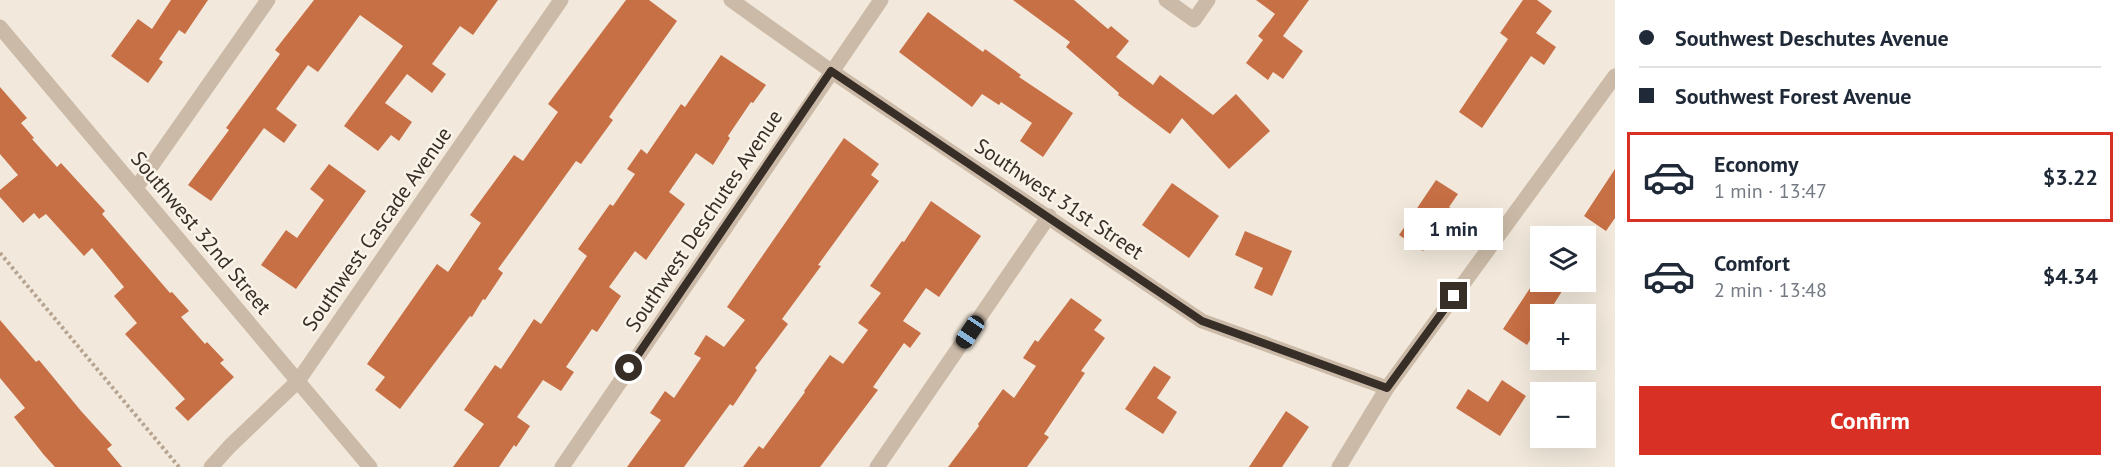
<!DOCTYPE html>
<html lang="en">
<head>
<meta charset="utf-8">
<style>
  body { margin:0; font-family:"PT Sans",sans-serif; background:#f6f6f7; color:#1f2937; height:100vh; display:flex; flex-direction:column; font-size:22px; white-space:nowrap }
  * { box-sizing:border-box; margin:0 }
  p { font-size:20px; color:#747a83 }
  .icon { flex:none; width:33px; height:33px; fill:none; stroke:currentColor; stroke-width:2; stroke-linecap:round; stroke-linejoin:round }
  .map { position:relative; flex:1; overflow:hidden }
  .sheet { display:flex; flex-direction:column; background:#fff; width:510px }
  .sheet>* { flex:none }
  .guide { display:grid; align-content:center; height:132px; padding:0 24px; background:#fff }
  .fabs { position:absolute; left:1530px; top:226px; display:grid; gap:12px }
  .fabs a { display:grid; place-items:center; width:66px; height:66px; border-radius:0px; background:#fff; box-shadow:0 6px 24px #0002; font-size:30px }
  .end { position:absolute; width:27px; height:27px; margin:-14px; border:8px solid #372e28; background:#fff; box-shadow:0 0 0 3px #fff }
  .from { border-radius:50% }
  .bubble { position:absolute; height:42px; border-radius:0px; background:#fff; box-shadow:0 6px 24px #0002; font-size:20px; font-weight:700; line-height:42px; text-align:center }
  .car { position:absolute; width:18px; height:36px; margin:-18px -9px; border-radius:8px; box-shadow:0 0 4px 2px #0007; background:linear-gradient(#222 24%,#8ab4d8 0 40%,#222 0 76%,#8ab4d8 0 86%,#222 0) }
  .guide b { display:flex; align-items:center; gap:21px; height:57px; font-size:22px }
  .guide b+b { border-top:2px solid #e0e1e3 }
  .guide i { width:15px; height:15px; background:#1f2937 }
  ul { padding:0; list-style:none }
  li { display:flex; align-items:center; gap:18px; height:90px; margin:0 12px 9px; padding:0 12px; border:3px solid transparent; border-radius:0px }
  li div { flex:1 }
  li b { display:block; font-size:22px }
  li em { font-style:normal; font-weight:700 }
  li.on { border-color:#d93025 }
  li>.icon { width:54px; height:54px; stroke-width:1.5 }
  .cta { display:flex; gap:12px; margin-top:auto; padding:12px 24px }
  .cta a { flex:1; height:69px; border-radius:0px; background:#d93025; color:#fff; font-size:24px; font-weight:700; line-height:69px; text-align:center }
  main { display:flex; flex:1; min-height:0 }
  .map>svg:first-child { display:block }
  .building { fill:#c76f45 }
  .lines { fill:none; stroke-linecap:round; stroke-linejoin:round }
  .path { stroke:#b6a491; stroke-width:4; stroke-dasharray:3 3; stroke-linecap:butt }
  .minor { stroke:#cbbaa7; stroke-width:15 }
  .route { stroke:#372e28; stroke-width:8 }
  .labels { text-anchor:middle; stroke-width:5; stroke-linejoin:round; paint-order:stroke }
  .street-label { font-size:21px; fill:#372e28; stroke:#faf3e8 }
</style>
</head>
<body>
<main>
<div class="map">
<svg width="1615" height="467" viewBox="0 0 1615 467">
  <rect width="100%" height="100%" fill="#f2e9dc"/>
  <!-- building -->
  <g class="building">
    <path d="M171 0H208L185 34 179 30 159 59 163 62 148 83 111 56 138 19 152 29Z"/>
    <path d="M314 0H498L473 35 460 26 432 64 446 74 432 93 407 74 385 103 412 122 399 141 391 135 378 151 344 126 403 46 360 15 318 72 308 65 276 109 297 125 284 143 264 128 211 201 188 185 229 130 226 128 280 54 275 50Z"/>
    <path d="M626 0H649L677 21 609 117 613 120 581 164 576 161 498 269 503 273 485 300 483 299 472 317 470 316 400 409 375 390 385 377 367 364 437 264 448 272 481 223 470 215 514 155 523 161 558 112 548 104Z"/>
    <path d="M1013 0H1074L1108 29 1111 26 1129 41 1116 57 1153 85 1160 75 1213 115 1236 94 1270 131 1229 169 1182 118 1170 134 1118 95 1119 93 1066 47 1070 42Z"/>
    <path d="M1256 0H1309L1283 36 1303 51 1283 79 1273 72 1268 80 1246 63 1263 40 1258 36 1275 14Z"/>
    <path d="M1523 0H1537L1552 11 1536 33 1556 47 1544 65 1531 56 1482 128 1459 112 1508 39 1500 33Z"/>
    <path d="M928 12 983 52 985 49 1021 75 1019 77 1073 113 1043 157 1020 141 1032 123 1001 102 999 105 982 94 972 107 899 52Z"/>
    <path d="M721 55 766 85 753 103 751 102 728 136 730 138 713 165 696 153 669 192 685 204 646 260 635 251 609 287 621 296 597 332 592 329 566 367 574 372 561 391 543 380 517 417 530 426 516 447 514 445 499 467H453L484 424 464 410 495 365 501 369 534 319 541 324 587 256 578 249 610 204 613 206 635 174 627 169 641 149 647 154 681 104 685 107Z"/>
    <path d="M0 87 27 118 21 123 34 138 32 139 57 167 61 163 105 211 102 214 170 293 172 292 189 311 181 317 205 344 207 342 224 360 220 363 234 377 188 421 175 408 185 399 125 334 137 323 114 296 124 287 92 248 84 256 46 214 39 219 34 213 23 223 0 197V190L18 175 0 154Z"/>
    <path d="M844 138 879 164 871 175 879 181 818 265 821 266 782 319 788 324 755 368 757 370 733 406 730 404 684 467H627L661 420 650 413 665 391 674 398 701 358 694 354 706 335 724 347 745 320 727 307Z"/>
    <path d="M329 164 366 191 296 289 261 265 286 230 297 238 324 200 310 189Z"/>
    <path d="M1615 169V218L1606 231 1584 216Z"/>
    <path d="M1436 180 1458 194 1449 207 1459 214 1445 234 1437 229 1423 251 1399 235Z"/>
    <path d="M1172 183 1219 216 1189 258 1142 225Z"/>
    <path d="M931 201 981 236 939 297 926 288 903 321 921 333 910 348 904 343 873 387 878 390 820 467H743L759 446 763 449 805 392 804 391 830 355 843 364 868 330 858 323 881 293 870 286 902 241 904 242Z"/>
    <path d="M1245 231 1292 251 1272 296 1254 288 1263 268 1235 255Z"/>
    <path d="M1534 282H1555L1564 288 1547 315H1540V324L1527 345 1503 329Z"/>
    <path d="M1071 298 1102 320 1094 330 1105 338 1081 371 1085 373 1044 434 1049 437 1027 467H948L979 426 978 424 1003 389 1014 398 1036 366 1023 358 1035 340 1038 342Z"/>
    <path d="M0 320 36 362 39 360 81 411 112 445 107 449 122 467H55L44 455 14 417 25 408 0 378Z"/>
    <path d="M1154 366 1171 377 1157 398 1177 412 1163 434 1125 409Z"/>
    <path d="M1502 380 1526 396 1500 436 1456 408 1468 389 1488 402Z"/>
    <path d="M1286 411 1309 427 1282 467H1249Z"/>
  </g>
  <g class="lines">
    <!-- path -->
    <path class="path" d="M0 253 179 467"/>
    <!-- minor -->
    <g class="minor">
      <path d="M731 0 831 71 1202 321 1387 388"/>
      <path d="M1166 0 1194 20 1208 0"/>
      <path d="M0 27 370 467"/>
      <path d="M136 188 268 0"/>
      <path d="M211 467 230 446 298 381 561 0"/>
      <path d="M562 467 881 0"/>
      <path d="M877 467 1049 216"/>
      <path d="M1339 467 1387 388 1615 76"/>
    </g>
  </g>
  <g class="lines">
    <!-- route -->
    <path class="route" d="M629 368 831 71 1202 321 1387 388 1454 296"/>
  </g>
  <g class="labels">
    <!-- street labels -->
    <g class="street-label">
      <text transform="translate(1059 199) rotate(34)" y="7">Southwest 31st Street</text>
      <text transform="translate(704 221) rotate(-56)" y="7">Southwest Deschutes Avenue</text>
      <text transform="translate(377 229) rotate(-55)" y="7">Southwest Cascade Avenue</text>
      <text transform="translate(201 233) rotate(50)" y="7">Southwest 32nd Street</text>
    </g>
  </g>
</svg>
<div class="fabs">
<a><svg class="icon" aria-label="layers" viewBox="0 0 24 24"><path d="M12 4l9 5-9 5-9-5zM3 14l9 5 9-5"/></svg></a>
<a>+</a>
<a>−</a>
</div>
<i class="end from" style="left:629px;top:368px"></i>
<i class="end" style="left:1454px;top:296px"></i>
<div class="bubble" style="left:1404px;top:208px;width:99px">1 min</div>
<i class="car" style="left:970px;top:332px;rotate:214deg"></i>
</div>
<section class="sheet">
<div class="guide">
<b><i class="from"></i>Southwest Deschutes Avenue</b>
<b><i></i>Southwest Forest Avenue</b>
</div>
<ul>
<li class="on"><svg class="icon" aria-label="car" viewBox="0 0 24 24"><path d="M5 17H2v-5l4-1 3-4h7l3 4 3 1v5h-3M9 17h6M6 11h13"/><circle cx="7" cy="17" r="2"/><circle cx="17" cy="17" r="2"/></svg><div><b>Economy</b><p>1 min · 13:47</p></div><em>$3.22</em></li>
<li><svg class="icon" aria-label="car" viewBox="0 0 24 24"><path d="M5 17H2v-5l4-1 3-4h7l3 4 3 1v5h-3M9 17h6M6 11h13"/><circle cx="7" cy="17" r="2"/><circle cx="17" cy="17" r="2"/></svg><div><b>Comfort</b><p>2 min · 13:48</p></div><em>$4.34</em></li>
</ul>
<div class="cta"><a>Confirm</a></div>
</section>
</main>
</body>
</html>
